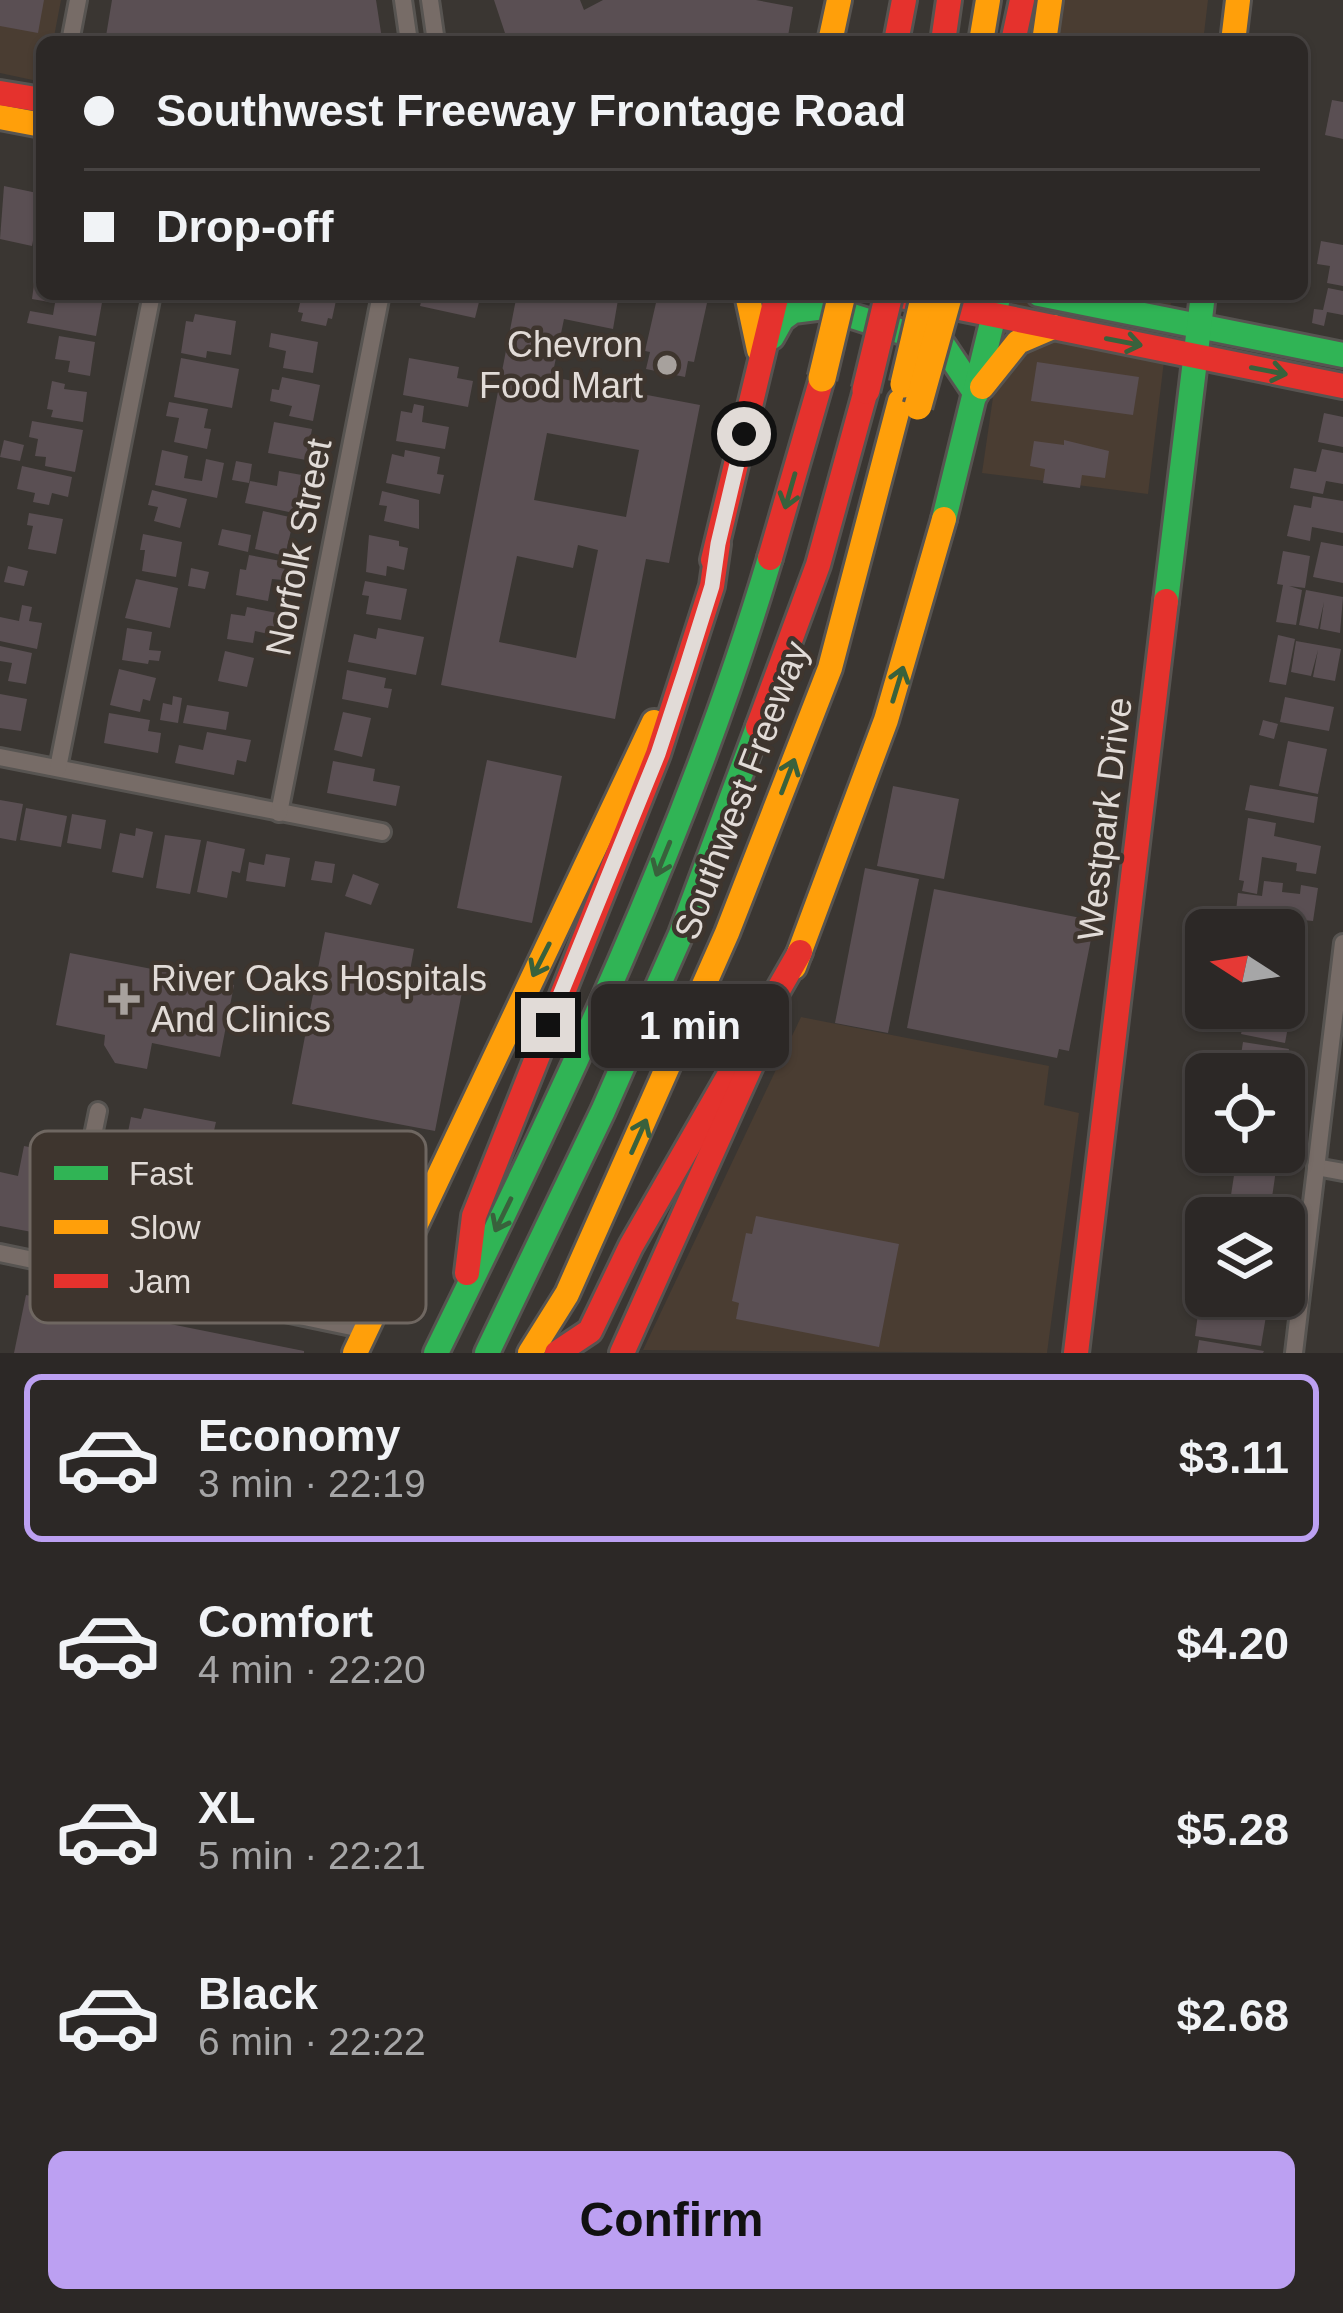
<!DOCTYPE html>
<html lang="en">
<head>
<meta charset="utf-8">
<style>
  body { margin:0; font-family:Helvetica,sans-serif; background:#383432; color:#f1f3f6; height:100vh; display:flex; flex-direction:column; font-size:45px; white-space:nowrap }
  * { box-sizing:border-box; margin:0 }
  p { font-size:39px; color:#a6a6a7 }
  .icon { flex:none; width:66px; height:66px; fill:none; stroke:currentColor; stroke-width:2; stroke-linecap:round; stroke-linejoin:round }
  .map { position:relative; height:1353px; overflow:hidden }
  .side { display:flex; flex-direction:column; background:#2c2826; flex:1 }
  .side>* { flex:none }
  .hud { position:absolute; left:36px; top:36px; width:1272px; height:264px; border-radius:18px; box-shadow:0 3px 9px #0004,0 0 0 3px #484443; display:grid; align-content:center; height:264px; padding:0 48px; background:#2c2826 }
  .needle { width:78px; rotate:282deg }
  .controls { position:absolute; left:1185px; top:909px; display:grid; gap:24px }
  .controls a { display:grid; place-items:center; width:120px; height:120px; border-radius:18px; background:#2c2826; box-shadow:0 3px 9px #0004,0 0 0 3px #484443; font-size:60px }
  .end { position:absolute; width:54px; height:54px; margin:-27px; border:15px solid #e1dbd7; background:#111; box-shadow:0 0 0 6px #111 }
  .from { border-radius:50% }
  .bubble { position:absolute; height:84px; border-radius:18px; background:#2c2826; box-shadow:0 3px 9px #0004,0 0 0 3px #484443; font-size:39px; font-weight:800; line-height:84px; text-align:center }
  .hud b { display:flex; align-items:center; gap:42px; height:114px; font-size:45px }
  .hud b+b { border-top:3px solid #484443 }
  .hud i { width:30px; height:30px; background:#f1f3f6 }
  ul { padding:21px 0 0; list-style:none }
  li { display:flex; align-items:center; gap:36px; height:168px; margin:0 24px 18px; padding:0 24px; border:6px solid transparent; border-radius:18px }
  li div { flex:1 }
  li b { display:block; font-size:45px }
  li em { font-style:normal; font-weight:800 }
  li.on { border-color:#bca0f2 }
  li>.icon { width:108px; height:108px; stroke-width:1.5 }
  .button { display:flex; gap:24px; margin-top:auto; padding:24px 48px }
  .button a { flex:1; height:138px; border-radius:18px; background:#bca0f2; color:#111; font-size:48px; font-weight:800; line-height:138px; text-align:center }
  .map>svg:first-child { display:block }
  .built { fill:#4a3d32 }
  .building { fill:#5a4f53; fill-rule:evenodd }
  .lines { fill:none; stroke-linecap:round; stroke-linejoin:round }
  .street-casing { stroke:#575451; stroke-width:22 }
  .fast-casing { stroke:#575451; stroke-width:30 }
  .slow-casing { stroke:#575451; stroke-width:30 }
  .jam-casing { stroke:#575451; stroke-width:30 }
  .street { stroke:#776c67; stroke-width:16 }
  .fast { stroke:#30b455; stroke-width:24 }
  .slow { stroke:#ff9f0a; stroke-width:24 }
  .jam { stroke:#e5322d; stroke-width:24 }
  .slow-bridge-casing { stroke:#575451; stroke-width:33; stroke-linecap:butt }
  .jam-bridge-casing { stroke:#575451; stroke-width:33; stroke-linecap:butt }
  .slow-bridge { stroke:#ff9f0a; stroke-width:27 }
  .jam-bridge { stroke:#e5322d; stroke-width:27 }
  .oneway { stroke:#39613c }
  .route { stroke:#e1dbd7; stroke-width:15 }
  .poi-dot { fill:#a7a19d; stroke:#3e352e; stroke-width:4.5 }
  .labels { text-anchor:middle; stroke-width:9; stroke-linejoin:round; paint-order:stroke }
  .poi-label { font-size:36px; fill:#e1dbd7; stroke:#3e352e; text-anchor:end }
  .street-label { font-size:36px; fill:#e1dbd7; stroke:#3e352e }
  .key { fill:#3e352e; stroke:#6f6761; stroke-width:3 }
  .key-label { font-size:33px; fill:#e1dbd7 }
</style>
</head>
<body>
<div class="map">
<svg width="1343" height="1353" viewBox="0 0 1343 1353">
  <rect width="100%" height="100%" fill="#3a3632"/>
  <!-- built -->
  <g class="built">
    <path d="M0 0H61L53 42H42V82L0 73Z"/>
    <path d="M1052 0H1208L1203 42H1046Z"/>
    <path d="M1008 294H1172L1148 494 982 473Z"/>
    <path d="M801 1017 1049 1066 1044 1105 1079 1113 1047 1353 643 1350Z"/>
  </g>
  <!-- building -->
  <g class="building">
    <path d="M0 0H44L38 33 0 26Z"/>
    <path d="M112 0H376L382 39 105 42Z"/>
    <path d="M494 0H580L584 10 603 0H756L793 7 787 42H508Z"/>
    <path d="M1332 100 1343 102V139L1325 135Z"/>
    <path d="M4 186 42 194 32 246 0 239Z"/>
    <path d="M1321 241 1343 245V286L1327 283 1330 266 1317 264Z"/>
    <path d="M34 284 42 285V294L103 297 96 336 27 323 30 311 53 315 55 303 32 299Z"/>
    <path d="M1328 288 1343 291V315L1327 312 1324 326 1312 323 1314 309 1323 310Z"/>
    <path d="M302 294 337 296 332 319 328 318 326 326 301 321 303 313 298 312Z"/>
    <path d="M423 294H481L475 318 420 306Z"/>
    <path d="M517 294H619L613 329 564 319 552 377 700 405 669 563 646 559 615 719 441 685ZM547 433 639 450 626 517 534 500ZM578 545 598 550 576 658 499 642 517 556 573 568Z"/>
    <path d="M658 294 707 303 694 362 688 361 685 377 646 369 650 352 645 351Z"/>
    <path d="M195 314 236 321 231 355 207 351 206 358 181 353 186 321 193 322Z"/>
    <path d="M271 333 318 342 313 373 283 368 286 351 269 347Z"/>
    <path d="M59 336 95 342 90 376 68 372 70 361 55 359Z"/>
    <path d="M181 358 239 369 232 408 174 397Z"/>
    <path d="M409 358 459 367 457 378 473 381 468 407 403 395Z"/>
    <path d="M1037 362 1139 377 1133 415 1031 401Z"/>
    <path d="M282 377 320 385 313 421 289 416 292 406 270 401 272 389 279 390Z"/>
    <path d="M52 381 65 384 64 389 87 392 83 422 51 417 53 410 47 409Z"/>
    <path d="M169 402 208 409 204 428 211 429 207 449 174 442 179 418 166 416Z"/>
    <path d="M414 404 424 406 422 422 449 427 445 449 396 441 401 411 412 413Z"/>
    <path d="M1324 413 1343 417V447L1318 442Z"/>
    <path d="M32 421 83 430 75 472 45 466 46 457 35 456 38 439 29 437Z"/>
    <path d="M274 422 312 429 306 460 268 453Z"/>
    <path d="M4 440 24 445 20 461 0 457Z"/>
    <path d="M1064 440 1109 451 1105 478 1082 475 1080 488 1043 483 1045 469 1030 466 1034 441 1064 445Z"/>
    <path d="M1322 449 1343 453V484L1326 481 1323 494 1290 488 1294 468 1316 472Z"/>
    <path d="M162 450 188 456 184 478 202 481 206 459 224 463 217 498 155 485Z"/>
    <path d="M405 450 440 457 437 474 444 475 440 494 386 483 392 454 404 457Z"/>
    <path d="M236 461 252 464 249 483 232 480Z"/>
    <path d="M22 466 72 477 68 497 52 493 49 505 33 502 35 493 17 489Z"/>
    <path d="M279 471 302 475 294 513 245 503 250 481 277 486Z"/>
    <path d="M152 490 187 499 180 528 154 521 158 507 148 505Z"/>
    <path d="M382 491 419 500V529L384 521 387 506 379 505Z"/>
    <path d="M1313 496 1343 501V533L1312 527 1310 541 1287 536 1294 505 1311 508Z"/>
    <path d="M263 511 294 518 285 556 255 549Z"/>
    <path d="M29 513 63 519 56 554 28 549 33 526 27 525Z"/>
    <path d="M222 529 251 535 248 552 218 545Z"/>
    <path d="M143 534 182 542 176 577 142 571 145 550H140Z"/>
    <path d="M369 535 399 541V546L408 548 404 570 387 566 386 576 366 572Z"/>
    <path d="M1321 542 1343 546V583L1313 577Z"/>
    <path d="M1283 551 1310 556 1305 588 1289 586 1302 590 1296 625 1276 622 1283 585 1277 584Z"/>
    <path d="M249 555 286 562 283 580 272 579 268 601 236 595 240 569 246 570Z"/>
    <path d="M8 566 28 571 24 586 4 582Z"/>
    <path d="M191 568 209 572 205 589 188 586Z"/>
    <path d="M136 579 178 588 170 628 125 618Z"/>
    <path d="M365 581 407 589 401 620 366 614 369 596 362 595Z"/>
    <path d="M1306 590 1343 597 1340 633 1320 629 1324 602 1318 629 1299 625Z"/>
    <path d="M22 605 32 607 29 621 42 623 37 649 0 641V617L19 621Z"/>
    <path d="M247 607 277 613 273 635 255 631 253 643 227 639 231 614 245 616Z"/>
    <path d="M127 628 152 632 149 650 161 651 159 661 149 660 148 664 122 660Z"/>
    <path d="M378 628 424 637 416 675 348 662 354 634 376 639Z"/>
    <path d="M1278 635 1295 639 1286 685 1269 682Z"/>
    <path d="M1296 641 1341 649 1335 681 1313 677 1318 650 1311 676 1291 672Z"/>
    <path d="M0 646 32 653 26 684 8 681 12 663 0 661Z"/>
    <path d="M225 651 254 658 247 687 218 681Z"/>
    <path d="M119 669 156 678 150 701 143 699 140 712 110 705Z"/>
    <path d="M347 670 386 678 384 688 392 689 388 708 342 699Z"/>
    <path d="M0 694 27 699 21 731 0 728Z"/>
    <path d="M173 696 182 698 178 723 160 720 163 703 172 705Z"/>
    <path d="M1285 697 1334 707 1329 731 1280 722Z"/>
    <path d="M187 705 229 712 226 730 183 723Z"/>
    <path d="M343 712 371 718 362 757 334 750Z"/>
    <path d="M109 713 150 720 148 731 161 733 158 753 104 743Z"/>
    <path d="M1263 720 1278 724 1274 739 1259 735Z"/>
    <path d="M207 732 251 740 246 762 237 760 234 775 175 763 179 745 203 750Z"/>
    <path d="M1288 741 1327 749 1318 794 1279 786Z"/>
    <path d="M487 760 562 776 532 923 457 908Z"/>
    <path d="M333 761 375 769 373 781 400 786 396 806 327 793Z"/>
    <path d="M1250 785 1318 797 1314 823 1245 810Z"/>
    <path d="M893 786 959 799 944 879 877 866Z"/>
    <path d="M0 800 23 804 16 841 0 838Z"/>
    <path d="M26 808 67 816 61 847 20 840Z"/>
    <path d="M72 814 106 820 101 849 67 843Z"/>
    <path d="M1248 818 1276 823 1274 836 1321 846 1316 874 1296 871 1297 863 1262 857 1257 894 1242 891 1244 881 1239 880Z"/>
    <path d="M136 828 153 832 143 878 112 872 120 833 135 836Z"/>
    <path d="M165 835 201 840 190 894 156 888Z"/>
    <path d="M207 841 245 849 240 873 232 871 227 898 197 892Z"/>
    <path d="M266 854 290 858 285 887 246 881 249 862 264 865Z"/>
    <path d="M315 861 335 864 332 883 311 880Z"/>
    <path d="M865 868 919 879 888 1033 835 1023Z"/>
    <path d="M353 874 379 884 371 905 345 896Z"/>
    <path d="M1264 881 1283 883 1282 892 1300 894 1301 885 1318 888 1313 921 1293 919 1294 911 1282 910 1280 926 1235 920 1238 893 1262 896Z"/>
    <path d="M934 889 1081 918 1080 926 1093 929 1069 1051 1059 1049 1057 1058 907 1028Z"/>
    <path d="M325 932 414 949 409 976 463 987 435 1131 292 1104Z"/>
    <path d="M1284 935 1305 939 1300 968 1284 964Z"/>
    <path d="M70 953 234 985 220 1057 152 1043 147 1069 115 1063 104 1045 105 1035 56 1025Z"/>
    <path d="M1284 969 1298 972 1294 990 1299 991 1291 1026 1274 1023 1276 1008 1284 1009Z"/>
    <path d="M1224 1008H1267L1264 1022 1288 1027 1285 1043 1241 1034 1244 1021 1222 1016Z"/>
    <path d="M1243 1042 1289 1049 1286 1065 1262 1061 1260 1074H1238Z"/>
    <path d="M144 1108 216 1122 213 1135 224 1137 203 1245 191 1243 188 1259 117 1245 120 1230 109 1227 131 1117 141 1119Z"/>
    <path d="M24 1146 64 1154 48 1235 0 1226V1172L18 1176Z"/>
    <path d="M1250 1159 1277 1163 1269 1218H1217L1220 1194 1231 1195 1235 1169 1248 1171Z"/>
    <path d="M756 1216 899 1244 879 1347 736 1319 739 1303 732 1301 746 1233 752 1234Z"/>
    <path d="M1203 1277 1206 1296H1220L1217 1315 1242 1319 1243 1312 1266 1316 1261 1346 1195 1336Z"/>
    <path d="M26 1295 304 1351V1353H14Z"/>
    <path d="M1199 1340 1264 1351 1263 1353H1197Z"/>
  </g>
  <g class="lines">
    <defs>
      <g id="street">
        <path d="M403 0 409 42"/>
        <path d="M430 0 436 42"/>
        <path d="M70 42 78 0"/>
        <path d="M0 757 382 832"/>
        <path d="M58 768 152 294"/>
        <path d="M279 813 381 294"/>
        <path d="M1316 1167 1343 1172"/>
        <path d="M0 1253 366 1330"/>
        <path d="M66 1267 98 1111"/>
        <path d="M1294 1353 1343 943"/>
      </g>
      <g id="fast">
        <path d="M1039 294 1343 355"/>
        <path d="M772 337 782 319 793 311 824 307 943 345 976 394"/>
        <path d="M944 519 999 294"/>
        <path d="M1166 601 1203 294"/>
        <path d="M436 1353C563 1095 688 834 770 558"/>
        <path d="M487 1353 603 1111 681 934 758 727"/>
      </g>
      <g id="slow">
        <path d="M830 42 839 0"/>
        <path d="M981 42 988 0"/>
        <path d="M1044 42 1050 0"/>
        <path d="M1233 42 1238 0"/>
        <path d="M0 117 42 125"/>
        <path d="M747 294 759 350"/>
        <path d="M982 387 1018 342 1053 327"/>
        <path d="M794 967 886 720 944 519"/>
        <path d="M355 1353 654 722"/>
        <path d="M530 1353 567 1294 727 933 830 668 900 401"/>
      </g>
      <g id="jam">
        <path d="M896 42 904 0"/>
        <path d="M943 42 949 0"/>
        <path d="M1013 42 1022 0"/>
        <path d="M0 93 42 100"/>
        <path d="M891 294 1343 386"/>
        <path d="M770 558 822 378"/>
        <path d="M713 560 777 294"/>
        <path d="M758 727 818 565 866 390"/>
        <path d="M467 1273 474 1216 658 754 712 586 718 544"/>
        <path d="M557 1353 590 1331 631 1246 800 952"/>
        <path d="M622 1353 761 1043"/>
        <path d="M1076 1353 1166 601"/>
      </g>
    </defs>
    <!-- street casing -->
    <use href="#street" class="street-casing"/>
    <!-- fast casing -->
    <use href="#fast" class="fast-casing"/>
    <!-- slow casing -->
    <use href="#slow" class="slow-casing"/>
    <!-- jam casing -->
    <use href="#jam" class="jam-casing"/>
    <!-- street -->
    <use href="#street" class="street"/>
    <!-- fast -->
    <use href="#fast" class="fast"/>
    <!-- slow -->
    <use href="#slow" class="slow"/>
    <!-- jam -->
    <use href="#jam" class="jam"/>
    <defs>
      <g id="slow-bridge">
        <path d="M822 378 842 294"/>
        <path d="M904 384 925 294"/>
        <path d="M918 406 949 294"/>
      </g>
      <path id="jam-bridge" d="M866 390 889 294"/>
    </defs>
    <!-- slow-bridge casing -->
    <use href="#slow-bridge" class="slow-bridge-casing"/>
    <!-- jam-bridge casing -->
    <use href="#jam-bridge" class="jam-bridge-casing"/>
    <!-- slow-bridge -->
    <use href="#slow-bridge" class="slow-bridge"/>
    <!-- jam-bridge -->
    <use href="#jam-bridge" class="jam-bridge"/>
  </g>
  <!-- one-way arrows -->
  <defs><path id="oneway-shaft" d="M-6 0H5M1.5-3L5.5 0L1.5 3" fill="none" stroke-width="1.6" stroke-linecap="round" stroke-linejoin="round" transform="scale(3)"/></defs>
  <g class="oneway">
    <use href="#oneway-shaft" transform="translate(1124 342) rotate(11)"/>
    <use href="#oneway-shaft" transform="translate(1269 371) rotate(11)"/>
    <use href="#oneway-shaft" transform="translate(790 491) rotate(106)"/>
    <use href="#oneway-shaft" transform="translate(898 684) rotate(-73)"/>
    <use href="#oneway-shaft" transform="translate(788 776) rotate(-69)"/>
    <use href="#oneway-shaft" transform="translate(663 859) rotate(112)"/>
    <use href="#oneway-shaft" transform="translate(541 960) rotate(117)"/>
    <use href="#oneway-shaft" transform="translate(639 1136) rotate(-66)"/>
    <use href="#oneway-shaft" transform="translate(503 1215) rotate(116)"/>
  </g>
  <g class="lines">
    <!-- route -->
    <path class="route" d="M548 1025 658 754 685 672 712 586 718 544 744 434"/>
  </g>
  <!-- markers -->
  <g class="poi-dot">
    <circle cx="667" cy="365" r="12"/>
    <path d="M118 981h12v12h12v12h-12v12h-12v-12h-12v-12h12z"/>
  </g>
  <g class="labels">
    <!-- poi labels -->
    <g class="poi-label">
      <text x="643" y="357">Chevron<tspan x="643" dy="41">Food Mart</tspan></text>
      <text x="151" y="991" text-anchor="start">River Oaks Hospitals<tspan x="151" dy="41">And Clinics</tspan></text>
    </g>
    <!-- street labels -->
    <g class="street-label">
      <text transform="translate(298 547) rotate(-79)" y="13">Norfolk Street</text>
      <text transform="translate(741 790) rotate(-69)" y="13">Southwest Freeway</text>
      <text transform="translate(1104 819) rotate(-83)" y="13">Westpark Drive</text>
    </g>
  </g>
  <!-- legend -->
  <rect x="30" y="1131" width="396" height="192" rx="18" class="key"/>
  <rect x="54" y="1166" width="54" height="14" fill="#30b455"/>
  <rect x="54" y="1220" width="54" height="14" fill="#ff9f0a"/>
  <rect x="54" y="1274" width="54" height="14" fill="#e5322d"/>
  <g class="key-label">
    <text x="129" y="1185">Fast</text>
    <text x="129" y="1239">Slow</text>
    <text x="129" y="1293">Jam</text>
  </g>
</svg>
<div class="controls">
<a><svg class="needle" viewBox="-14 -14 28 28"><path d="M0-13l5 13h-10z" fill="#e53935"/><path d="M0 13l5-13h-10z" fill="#a6a6a7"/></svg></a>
<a><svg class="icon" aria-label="locate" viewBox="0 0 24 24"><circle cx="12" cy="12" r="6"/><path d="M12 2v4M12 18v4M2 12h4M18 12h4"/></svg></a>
<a><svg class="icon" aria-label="layers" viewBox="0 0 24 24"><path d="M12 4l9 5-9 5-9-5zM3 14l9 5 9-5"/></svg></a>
</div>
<i class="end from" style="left:744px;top:434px"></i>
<i class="end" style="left:548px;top:1025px"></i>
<div class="bubble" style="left:591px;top:984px;width:198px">1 min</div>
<div class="hud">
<b><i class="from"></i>Southwest Freeway Frontage Road</b>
<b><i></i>Drop-off</b>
</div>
</div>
<section class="side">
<ul>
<li class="on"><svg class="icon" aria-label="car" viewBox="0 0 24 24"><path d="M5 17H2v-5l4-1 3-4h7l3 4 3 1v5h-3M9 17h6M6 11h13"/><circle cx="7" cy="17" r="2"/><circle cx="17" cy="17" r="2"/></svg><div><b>Economy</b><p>3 min · 22:19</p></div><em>$3.11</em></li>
<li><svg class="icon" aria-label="car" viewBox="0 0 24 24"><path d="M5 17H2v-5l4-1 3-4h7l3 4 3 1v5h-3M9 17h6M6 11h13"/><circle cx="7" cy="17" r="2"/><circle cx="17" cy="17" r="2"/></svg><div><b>Comfort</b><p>4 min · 22:20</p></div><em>$4.20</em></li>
<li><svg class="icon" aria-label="car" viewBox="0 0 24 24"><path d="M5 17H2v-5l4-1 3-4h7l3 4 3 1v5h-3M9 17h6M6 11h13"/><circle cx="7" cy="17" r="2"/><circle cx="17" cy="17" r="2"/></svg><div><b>XL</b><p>5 min · 22:21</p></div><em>$5.28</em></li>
<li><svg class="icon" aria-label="car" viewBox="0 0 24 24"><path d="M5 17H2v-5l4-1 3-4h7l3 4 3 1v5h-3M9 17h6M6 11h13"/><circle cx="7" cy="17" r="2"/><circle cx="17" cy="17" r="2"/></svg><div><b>Black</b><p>6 min · 22:22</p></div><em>$2.68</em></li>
</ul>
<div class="button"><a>Confirm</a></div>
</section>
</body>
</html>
